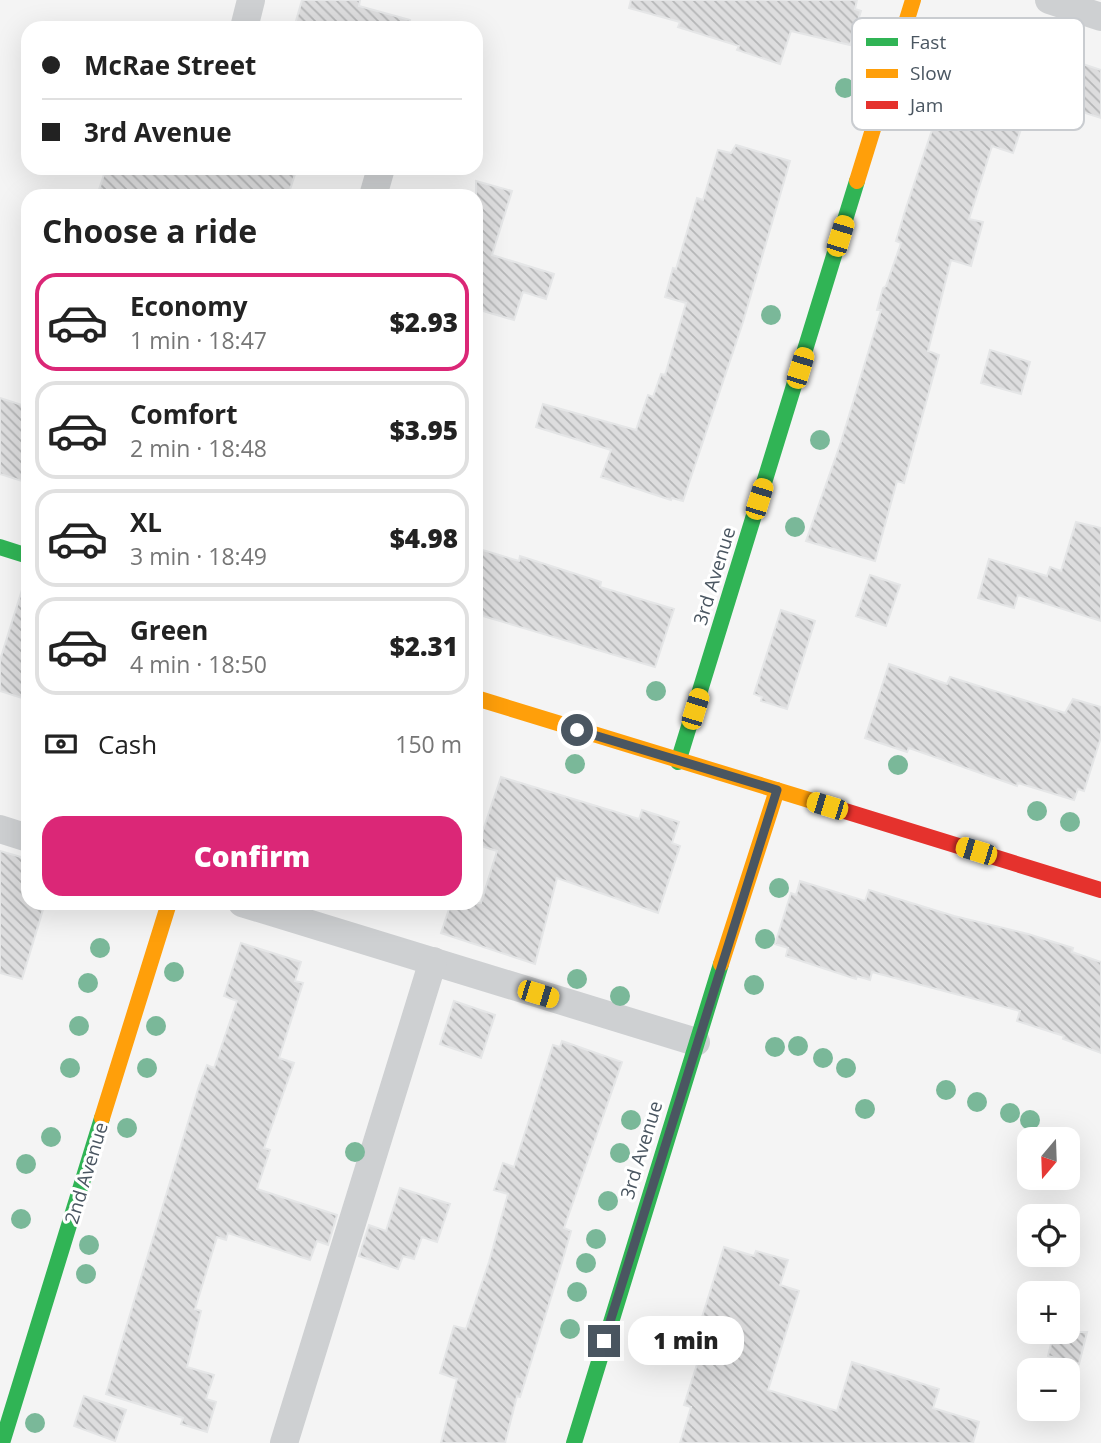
<!DOCTYPE html>
<html lang="en">
<head>
<meta charset="utf-8">
<style>
  body { margin:0; font-family:"Open Sans",sans-serif; background:#f6f6f6; color:#222; height:100vh; display:flex; flex-direction:column; font-size:26px; white-space:nowrap }
  * { box-sizing:border-box; margin:0 }
  p { font-size:23px; color:#767676 }
  .icon { flex:none; width:38px; height:38px; fill:none; stroke:currentColor; stroke-width:2; stroke-linecap:round; stroke-linejoin:round }
  .map { position:relative; flex:1; overflow:hidden }
  .details { position:absolute; left:21px; top:189px; width:462px; height:721px; display:flex; flex-direction:column; background:#fff; border-radius:21px; box-shadow:0 7px 28px #0002 }
  .details>* { flex:none }
  .top-card { position:absolute; left:21px; top:21px; width:462px; height:154px; border-radius:21px; box-shadow:0 7px 28px #0002; display:grid; align-content:center; height:154px; padding:0 21px; background:#fff }
  .needle { width:46px; rotate:199deg }
  .tools { position:absolute; left:1017px; top:1127px; display:grid; gap:14px }
  .tools a { display:grid; place-items:center; width:63px; height:63px; border-radius:14px; background:#fff; box-shadow:0 7px 28px #0002; font-size:35px }
  .end { position:absolute; width:32px; height:32px; margin:-16px; border:9px solid #4a5661; background:#fff; box-shadow:0 0 0 4px #fff }
  .from { border-radius:50% }
  .bubble { position:absolute; height:49px; border-radius:21px; background:#fff; box-shadow:0 7px 28px #0002; font-size:23px; font-weight:800; line-height:49px; text-align:center }
  .car { position:absolute; width:21px; height:42px; margin:-21px -10px; border-radius:9px; box-shadow:0 0 5px 2px #0007; background:linear-gradient(#f5c518 24%,#345 0 40%,#f5c518 0 76%,#345 0 86%,#f5c518 0) }
  .top-card b { display:flex; align-items:center; gap:24px; height:66px; font-size:26px }
  .top-card b+b { border-top:2px solid #e0e0e0 }
  .top-card i { width:18px; height:18px; background:#222 }
  ul { padding:0; list-style:none }
  li { display:flex; align-items:center; gap:21px; height:98px; margin:0 14px 10px; padding:0 7px; border:4px solid #e0e0e0; border-radius:21px }
  li div { flex:1 }
  li b { display:block; font-size:26px }
  li em { font-style:normal; font-weight:800 }
  li.current { border-color:#db2777 }
  li>.icon { width:63px; height:63px; stroke-width:1.5 }
  h2 { padding:0 21px; font-size:32px; line-height:84px }
  .pay { display:flex; align-items:center; gap:18px; height:77px; padding:0 21px; font-size:26px }
  .pay p { margin-inline-start:auto }
  .primary-button { display:flex; gap:14px; margin-top:auto; padding:14px 21px }
  .primary-button a { flex:1; height:80px; border-radius:21px; background:#db2777; color:#fff; font-size:28px; font-weight:800; line-height:80px; text-align:center }
  .map>svg:first-child { display:block }
  .building { fill:url(#building-back-hatch); stroke:#e5e6e7; stroke-width:2 }
  .lines { fill:none; stroke-linecap:round; stroke-linejoin:round }
  .street { stroke:#ced0d2; stroke-width:28 }
  .fast { stroke:#30b455; stroke-width:16 }
  .slow { stroke:#ff9f0a; stroke-width:16 }
  .jam { stroke:#e5322d; stroke-width:16 }
  .tree { fill:#7ab899 }
  .route { stroke:#4a5661; stroke-width:9 }
  .labels { text-anchor:middle; stroke-width:6; stroke-linejoin:round; paint-order:stroke }
  .street-label { font-size:19px; fill:#4a5661; stroke:#fff }
  .key { fill:#fff; stroke:#c9ccd0; stroke-width:2 }
  .key-label { font-size:19px; fill:#4a5661 }
</style>
</head>
<body>
<div class="map">
<svg width="1101" height="1443" viewBox="0 0 1101 1443">
  <defs>
    <pattern id="building-back-hatch" width="6" height="6" patternUnits="userSpaceOnUse" patternTransform="scale(1.75)"><rect width="6" height="6" fill="#ddddde"/><path d="M-1 5l2 2M0 0l6 6M5-1l2 2" fill="none" stroke="#b5b6b7"/></pattern>
  </defs>
  <rect width="100%" height="100%" fill="#f4f4f4"/>
  <!-- building -->
  <g class="building">
    <path d="M302 0H360L359 6 410 20 409 28H294Z"/>
    <path d="M631 0H857L855 9 861 11 850 45 791 31 780 64 737 50 739 46 678 27 680 22 629 8Z"/>
    <path d="M980 31 1067 64 1068 59 1101 70V118L1032 96 1013 153 992 146 969 219 983 222 971 266 951 260 928 351 939 355 904 483 897 481 875 561 806 541 841 442 881 310H877L883 288 886 286 901 243 896 241 906 208 932 130 965 35 977 39Z"/>
    <path d="M736 145 790 161 743 322 683 501 672 498 671 500 601 477 611 450 536 427 543 404 636 430 648 395 653 397 661 374 665 375 686 303 665 297 673 268 676 269 697 198 703 200 718 150 731 153Z"/>
    <path d="M106 168H279L295 174 288 196H97Z"/>
    <path d="M476 181 512 191 492 255 554 274 546 299 523 292 514 320 476 309Z"/>
    <path d="M990 350 1030 362 1021 394 981 383Z"/>
    <path d="M0 398 28 407V483L0 474Z"/>
    <path d="M1076 522 1101 528V621L1018 595 1014 608 978 598 989 559 1047 576 1050 567 1061 571Z"/>
    <path d="M476 548 519 561 520 556 601 582 600 587 674 609 655 667 476 614Z"/>
    <path d="M870 575 900 585 886 626 856 616Z"/>
    <path d="M22 590 28 591V700L0 691V660Z"/>
    <path d="M781 610 815 621 787 709 761 701 762 697 754 694Z"/>
    <path d="M889 664 947 684 950 677 1065 713 1073 699 1101 707V737L1084 791 1078 789 1074 800 1018 783 1017 786 909 748 907 752 865 738Z"/>
    <path d="M501 777 639 819 642 810 679 822 672 843 680 846 658 913 557 878 535 964 441 933 451 903H481L497 851 478 845Z"/>
    <path d="M0 851 28 859V903H45L22 979 0 973Z"/>
    <path d="M800 881 865 901 869 890 954 916 1028 934 1073 948 1072 952 1101 962V1053L1063 1039 1064 1036 1017 1021 1020 1011 872 972 870 980 857 976 856 979 786 956 788 948 775 944 791 893 796 895Z"/>
    <path d="M241 943 301 962 295 981 303 983 279 1058 294 1063 264 1148 270 1150 257 1189 337 1215 328 1245 317 1241 310 1260 228 1233 226 1240 217 1237 195 1309 201 1311 187 1367 214 1375 206 1399 216 1402 207 1432 181 1424 183 1418 106 1394 199 1086 207 1065 214 1068 237 1001 224 996Z"/>
    <path d="M454 1001 495 1015 481 1058 440 1044Z"/>
    <path d="M562 1041 622 1062 564 1228 571 1231 562 1262 520 1397 517 1396 505 1443H441L457 1379 440 1373 454 1326 466 1329 489 1262 508 1194 494 1190 503 1163 514 1167 553 1045 560 1047Z"/>
    <path d="M400 1188 450 1204 437 1242 422 1237 414 1259 403 1256 398 1269 359 1256 369 1225 386 1231Z"/>
    <path d="M724 1247 754 1256 756 1251 788 1260 780 1285 799 1291 768 1390 837 1411 852 1362 939 1389 933 1408 979 1422 973 1443H680L691 1407 684 1405 707 1333 698 1330Z"/>
    <path d="M1054 1332H1087L1079 1364 1048 1356Z"/>
    <path d="M84 1396 126 1410 115 1441 74 1426Z"/>
  </g>
  <g class="lines">
    <!-- street -->
    <g class="street">
      <path d="M1049 0 1101 17"/>
      <path d="M244 28 251 0"/>
      <path d="M373 196 381 168"/>
      <path d="M0 829 28 838"/>
      <path d="M242 903 696 1042"/>
      <path d="M284 1443 433 961"/>
    </g>
    <!-- fast -->
    <g class="fast">
      <path d="M0 547 28 556"/>
      <path d="M678 762 857 181"/>
      <path d="M2 1443 102 1118"/>
      <path d="M574 1443 721 964"/>
    </g>
    <!-- slow -->
    <g class="slow">
      <path d="M857 181 913 0"/>
      <path d="M476 698 832 807"/>
      <path d="M721 964 777 790"/>
      <path d="M102 1118 169 903"/>
    </g>
    <!-- jam -->
    <path class="jam" d="M832 807 1101 890"/>
  </g>
  <!-- trees -->
  <g class="tree">
    <circle cx="845" cy="88" r="10"/>
    <circle cx="771" cy="315" r="10"/>
    <circle cx="820" cy="440" r="10"/>
    <circle cx="795" cy="527" r="10"/>
    <circle cx="656" cy="691" r="10"/>
    <circle cx="575" cy="764" r="10"/>
    <circle cx="898" cy="765" r="10"/>
    <circle cx="1037" cy="811" r="10"/>
    <circle cx="1070" cy="822" r="10"/>
    <circle cx="779" cy="888" r="10"/>
    <circle cx="765" cy="939" r="10"/>
    <circle cx="100" cy="948" r="10"/>
    <circle cx="174" cy="972" r="10"/>
    <circle cx="577" cy="979" r="10"/>
    <circle cx="88" cy="983" r="10"/>
    <circle cx="754" cy="985" r="10"/>
    <circle cx="620" cy="996" r="10"/>
    <circle cx="79" cy="1026" r="10"/>
    <circle cx="156" cy="1026" r="10"/>
    <circle cx="798" cy="1046" r="10"/>
    <circle cx="775" cy="1047" r="10"/>
    <circle cx="823" cy="1058" r="10"/>
    <circle cx="70" cy="1068" r="10"/>
    <circle cx="147" cy="1068" r="10"/>
    <circle cx="846" cy="1068" r="10"/>
    <circle cx="946" cy="1090" r="10"/>
    <circle cx="977" cy="1102" r="10"/>
    <circle cx="865" cy="1109" r="10"/>
    <circle cx="1010" cy="1113" r="10"/>
    <circle cx="631" cy="1120" r="10"/>
    <circle cx="1030" cy="1120" r="10"/>
    <circle cx="127" cy="1128" r="10"/>
    <circle cx="51" cy="1137" r="10"/>
    <circle cx="355" cy="1152" r="10"/>
    <circle cx="620" cy="1153" r="10"/>
    <circle cx="26" cy="1164" r="10"/>
    <circle cx="608" cy="1201" r="10"/>
    <circle cx="21" cy="1219" r="10"/>
    <circle cx="596" cy="1239" r="10"/>
    <circle cx="89" cy="1245" r="10"/>
    <circle cx="586" cy="1263" r="10"/>
    <circle cx="86" cy="1274" r="10"/>
    <circle cx="577" cy="1292" r="10"/>
    <circle cx="570" cy="1329" r="10"/>
    <circle cx="35" cy="1423" r="10"/>
  </g>
  <g class="lines">
    <!-- route -->
    <path class="route" d="M577 730 777 790 604 1341"/>
  </g>
  <g class="labels">
    <!-- street labels -->
    <g class="street-label">
      <text transform="translate(714 576) rotate(-73)" y="7">3rd Avenue</text>
      <text transform="translate(641 1150) rotate(-73)" y="7">3rd Avenue</text>
      <text transform="translate(86 1173) rotate(-73)" y="7">2nd Avenue</text>
    </g>
  </g>
  <!-- legend -->
  <rect x="852" y="18" width="232" height="112" rx="10" class="key"/>
  <rect x="866" y="38" width="32" height="8" fill="#30b455"/>
  <rect x="866" y="69" width="32" height="9" fill="#ff9f0a"/>
  <rect x="866" y="101" width="32" height="8" fill="#e5322d"/>
  <g class="key-label">
    <text x="910" y="49">Fast</text>
    <text x="910" y="80">Slow</text>
    <text x="910" y="112">Jam</text>
  </g>
</svg>
<div class="tools">
<a><svg class="needle" viewBox="-14 -14 28 28"><path d="M0-13l5 13h-10z" fill="#e53935"/><path d="M0 13l5-13h-10z" fill="#767676"/></svg></a>
<a><svg class="icon" aria-label="locate" viewBox="0 0 24 24"><circle cx="12" cy="12" r="6"/><path d="M12 2v4M12 18v4M2 12h4M18 12h4"/></svg></a>
<a>+</a>
<a>−</a>
</div>
<i class="end from" style="left:577px;top:730px"></i>
<i class="end" style="left:604px;top:1341px"></i>
<div class="bubble" style="left:628px;top:1316px;width:116px">1 min</div>
<i class="car" style="left:840px;top:236px;rotate:17deg"></i>
<i class="car" style="left:800px;top:368px;rotate:17deg"></i>
<i class="car" style="left:759px;top:499px;rotate:17deg"></i>
<i class="car" style="left:695px;top:709px;rotate:17deg"></i>
<i class="car" style="left:827px;top:806px;rotate:287deg"></i>
<i class="car" style="left:976px;top:851px;rotate:287deg"></i>
<i class="car" style="left:538px;top:994px;rotate:107deg"></i>
<div class="top-card">
<b><i class="from"></i>McRae Street</b>
<b><i></i>3rd Avenue</b>
</div>
<section class="details">
<h2>Choose a ride</h2>
<ul>
<li class="current"><svg class="icon" aria-label="car" viewBox="0 0 24 24"><path d="M5 17H2v-5l4-1 3-4h7l3 4 3 1v5h-3M9 17h6M6 11h13"/><circle cx="7" cy="17" r="2"/><circle cx="17" cy="17" r="2"/></svg><div><b>Economy</b><p>1 min · 18:47</p></div><em>$2.93</em></li>
<li><svg class="icon" aria-label="car" viewBox="0 0 24 24"><path d="M5 17H2v-5l4-1 3-4h7l3 4 3 1v5h-3M9 17h6M6 11h13"/><circle cx="7" cy="17" r="2"/><circle cx="17" cy="17" r="2"/></svg><div><b>Comfort</b><p>2 min · 18:48</p></div><em>$3.95</em></li>
<li><svg class="icon" aria-label="car" viewBox="0 0 24 24"><path d="M5 17H2v-5l4-1 3-4h7l3 4 3 1v5h-3M9 17h6M6 11h13"/><circle cx="7" cy="17" r="2"/><circle cx="17" cy="17" r="2"/></svg><div><b>XL</b><p>3 min · 18:49</p></div><em>$4.98</em></li>
<li><svg class="icon" aria-label="car" viewBox="0 0 24 24"><path d="M5 17H2v-5l4-1 3-4h7l3 4 3 1v5h-3M9 17h6M6 11h13"/><circle cx="7" cy="17" r="2"/><circle cx="17" cy="17" r="2"/></svg><div><b>Green</b><p>4 min · 18:50</p></div><em>$2.31</em></li>
</ul>
<div class="pay"><svg class="icon" aria-label="cash" viewBox="0 0 24 24"><path d="M3 7h18v10H3z"/><circle cx="12" cy="12" r="2"/></svg>Cash<p>150 m</p></div>
<div class="primary-button"><a>Confirm</a></div>
</section>
</div>
</body>
</html>
